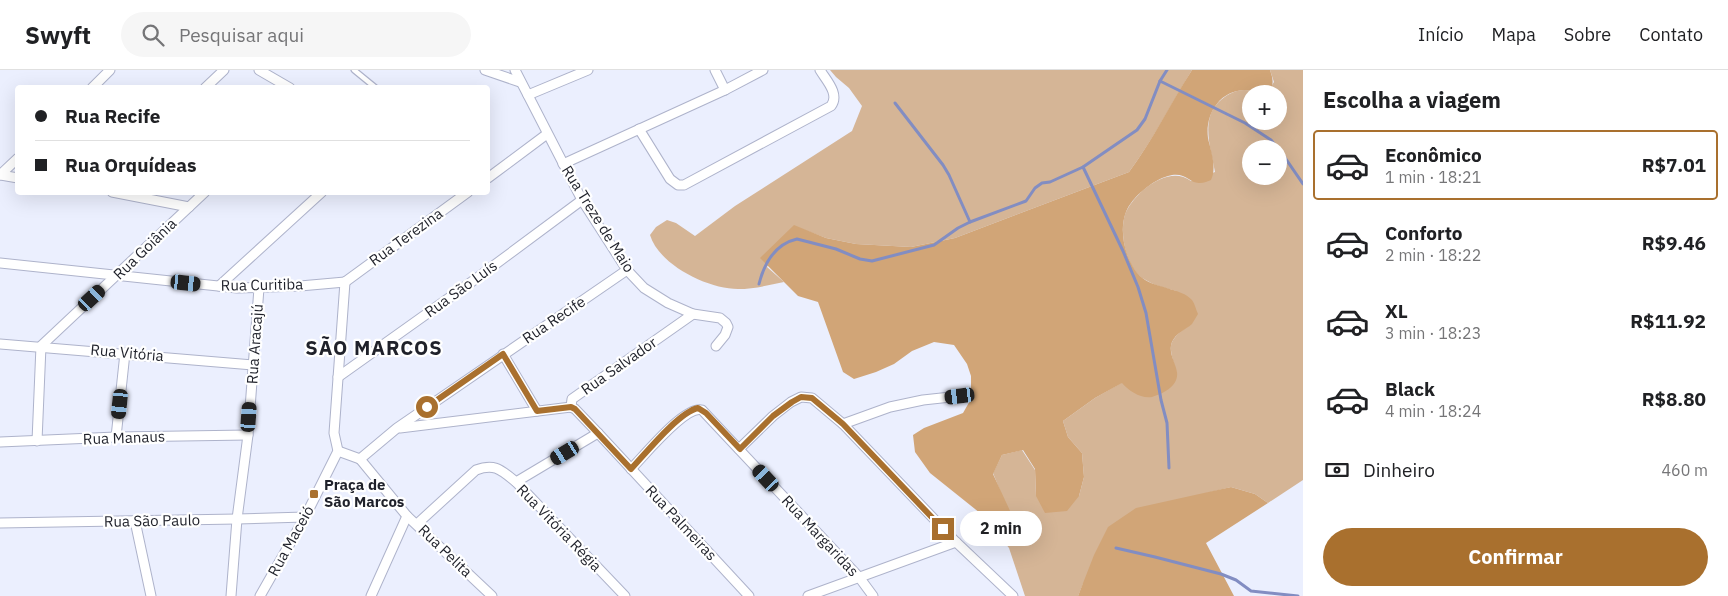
<!DOCTYPE html>
<html lang="pt">
<head>
<meta charset="utf-8">
<style>
  body { margin:0; font-family:"IBM Plex Sans",sans-serif; background:#f6f6f6; color:#202124; height:100vh; display:flex; flex-direction:column; font-size:19px; white-space:nowrap }
  * { box-sizing:border-box; margin:0 }
  p { font-size:16px; color:#757577 }
  .icon { flex:none; width:28px; height:28px; fill:none; stroke:currentColor; stroke-width:2; stroke-linecap:round; stroke-linejoin:round }
  .map { position:relative; flex:1; overflow:hidden }
  .panel { display:flex; flex-direction:column; background:#fff; width:425px }
  .panel>* { flex:none }
  .banner { position:absolute; left:15px; top:15px; width:475px; height:110px; border-radius:5px; box-shadow:0 5px 20px #0002; display:grid; align-content:center; height:110px; padding:0 20px; background:#fff }
  .fabs { position:absolute; left:1242px; top:15px; display:grid; gap:10px }
  .fabs a { display:grid; place-items:center; width:45px; height:45px; border-radius:50%; background:#fff; box-shadow:0 5px 20px #0002; font-size:25px }
  .end { position:absolute; width:22px; height:22px; margin:-11px; border:6px solid #a9702e; background:#fff; box-shadow:0 0 0 2px #fff }
  .from { border-radius:50% }
  .bubble { position:absolute; height:35px; border-radius:18px; background:#fff; box-shadow:0 5px 20px #0002; font-size:16px; font-weight:700; line-height:35px; text-align:center }
  .car { position:absolute; width:15px; height:30px; margin:-15px -8px; border-radius:6px; box-shadow:0 0 4px 1px #0007; background:linear-gradient(#222 24%,#8ab4d8 0 40%,#222 0 76%,#8ab4d8 0 86%,#222 0) }
  .banner b { display:flex; align-items:center; gap:18px; height:48px; font-size:19px }
  .banner b+b { border-top:1px solid #e0e0e0 }
  .banner i { width:12px; height:12px; background:#202124 }
  ul { padding:0; list-style:none }
  li { display:flex; align-items:center; gap:15px; height:70px; margin:0 10px 8px; padding:0 10px; border:2px solid transparent; border-radius:5px }
  li div { flex:1 }
  li b { display:block; font-size:19px }
  li em { font-style:normal; font-weight:700 }
  li.selected { border-color:#a9702e }
  li>.icon { width:45px; height:45px; stroke-width:1.5 }
  h2 { padding:0 20px; font-size:22px; line-height:60px }
  .pay { display:flex; align-items:center; gap:12px; height:55px; padding:0 20px; font-size:19px }
  .pay p { margin-inline-start:auto }
  .cta { display:flex; gap:10px; margin-top:auto; padding:10px 20px }
  .cta a { flex:1; height:58px; border-radius:30px; background:#a9702e; color:#fff; font-size:20px; font-weight:700; line-height:58px; text-align:center }
  header { display:flex; align-items:center; gap:30px; box-sizing:border-box; height:70px; padding:0 25px; background:#fff; border-bottom:1px solid #e0e0e0 }
  header strong { font-size:24px }
  nav { display:flex; gap:28px; margin-inline-start:auto; font-size:18px }
  .search { width:350px; height:45px; background:#f6f6f6; display:flex; align-items:center; gap:12px; box-sizing:border-box; padding:0 18px; border-radius:28px; color:#757577; font-size:19px }
  main { display:flex; flex:1; min-height:0 }
  .map>svg:first-child { display:block }
  .green { fill:#d5b596; fill-rule:evenodd }
  .forest { fill:#d1a577 }
  .lines { fill:none; stroke-linecap:round; stroke-linejoin:round }
  .stream { stroke:#828dc2; stroke-width:3 }
  .service-casing { stroke:#aeb3cb; stroke-width:7 }
  .minor-casing { stroke:#aeb3cb; stroke-width:11 }
  .service { stroke:#fff; stroke-width:4.5 }
  .minor { stroke:#fff; stroke-width:9 }
  .route { stroke:#a9702e; stroke-width:6 }
  .poi-dot { fill:#a9702e; stroke:#fff; stroke-width:2 }
  .labels { text-anchor:middle; stroke-width:4.5; stroke-linejoin:round; paint-order:stroke }
  .street-label { font-size:15px; fill:#1f212a; stroke:#fff }
  .poi-label { font-size:15px; font-weight:bold; fill:#1f212a; stroke:#fff; text-anchor:start }
  .district-label { font-size:20px; font-weight:bold; letter-spacing:1px; fill:#1f212a; stroke:#fff }
</style>
</head>
<body>
<header>
<strong>Swyft</strong>
<div class="search"><svg class="icon" aria-label="search" viewBox="0 0 24 24"><circle cx="10" cy="10" r="6"/><path d="M15 15l6 6"/></svg>Pesquisar aqui</div>
<nav><a>Início</a><a>Mapa</a><a>Sobre</a><a>Contato</a></nav>
</header>
<main>
<div class="map">
<svg width="1303" height="526" viewBox="0 0 1303 526">
  <rect width="100%" height="100%" fill="#ebeffe"/>
  <!-- green -->
  <g class="green">
    <path d="M830 0H1192C1171 34 1153 70 1129 102L955 168 911 177 856 174 826 168 794 156 767 197 784 212C769 215 754 219 738 219 708 219 659 195 650 165L656 157 667 150 676 153 695 166 735 136 852 61 862 36 849 18 836 7Z"/>
    <path d="M1270 0H1303V410L1268 433 1255 424 1231 417 1199 425 1083 514 1078 526H1025L1009 478 1001 468 1006 463 1001 423 993 403 1002 385 1022 380 1035 400 1036 426H1079L1084 407 1082 383 1068 367 1063 351 1095 328 1123 312 1177 304C1168 274 1166 272 1192 253L1176 221C1165 218 1153 215 1144 209 1126 199 1118 160 1126 142 1136 121 1169 94 1191 111L1215 102C1211 78 1199 47 1222 29 1228 24 1236 20 1244 20 1251 20 1260 22 1267 23L1274 12ZM1251 24H1279V51H1251ZM1251 79H1279V106H1251Z"/>
  </g>
  <!-- forest -->
  <g class="forest">
    <path d="M1192 0H1270C1273 9 1275 16 1267 23 1260 22 1251 20 1244 20 1219 21 1205 45 1208 68 1211 82 1217 97 1211 110 1208 111 1204 113 1200 113 1189 114 1186 101 1168 106 1153 110 1132 127 1126 142 1118 162 1126 192 1140 206 1152 218 1182 218 1192 230 1195 234 1196 240 1198 244 1196 247 1194 251 1192 254 1185 260 1176 263 1172 272 1168 283 1175 291 1177 302 1179 316 1163 324 1152 327 1141 329 1129 321 1122 313L1095 328 1063 351 1068 367 1082 383 1084 407 1079 426 1067 441 1045 443 1036 426 1035 399 1023 380 1002 385 993 404 1011 443 1006 463 1001 468 985 447 930 403 915 382 913 365 924 358 963 343 971 329V306L967 294 954 275 934 272 912 281 894 294 876 302 854 309 843 302 818 232 798 226 760 188 794 155 826 168 856 174 911 177 955 168 1129 102C1153 70 1170 34 1192 0Z"/>
    <path d="M1231 417 1255 424 1268 433 1206 473 1234 526H1078L1094 485 1108 457 1136 438Z"/>
  </g>
  <g class="lines">
    <!-- stream -->
    <g class="stream">
      <path d="M1160 11 1245 53 1271 70 1278 79"/>
      <path d="M895 33 943 95 949 105 970 152"/>
      <path d="M1279 79 1303 114"/>
      <path d="M1083 97 1123 181 1138 217 1146 243 1161 330 1167 353 1169 398"/>
      <path d="M759 214C764 194 775 174 797 169L836 179 860 189 872 191 934 175 958 158 970 152 1026 131 1035 118 1042 113 1050 112 1083 97 1137 60 1145 49 1160 11 1167 0"/>
      <path d="M1116 478 1155 487 1221 504 1236 510 1251 521 1298 526"/>
    </g>
    <defs>
      <path id="service" d="M354 0 376 18"/>
      <g id="minor">
        <path d="M259 0 290 18"/>
        <path d="M485 0 520 12"/>
        <path d="M515 0 582 130 627 200 644 218 668 233 693 244 720 248 726 253 728 257 725 265 716 276"/>
        <path d="M715 0 725 20"/>
        <path d="M92 18 110 0"/>
        <path d="M205 18 224 0"/>
        <path d="M528 25 588 0"/>
        <path d="M639 59 670 109 678 115H684L831 36C840 24 826 10 820 0"/>
        <path d="M563 94 725 20 763 0"/>
        <path d="M0 105 18 88"/>
        <path d="M0 105 18 108"/>
        <path d="M488 108 547 64"/>
        <path d="M112 122 189 137"/>
        <path d="M0 193 237 218 300 216 345 212"/>
        <path d="M345 212 468 122"/>
        <path d="M219 216 322 122"/>
        <path d="M0 274 253 295"/>
        <path d="M503 284 537 341"/>
        <path d="M338 307 477 208 582 130"/>
        <path d="M571 337 575 339 598 363 749 526"/>
        <path d="M571 337 572 329 693 244"/>
        <path d="M843 354 890 337 923 330 960 326"/>
        <path d="M400 358 571 337"/>
        <path d="M116 367 125 283"/>
        <path d="M37 371 41 276 205 122"/>
        <path d="M0 372 116 367 248 365"/>
        <path d="M739 379 773 346 791 332 801 327 812 328 843 354 956 472 1013 526"/>
        <path d="M338 381 360 389"/>
        <path d="M360 389 397 358 627 200"/>
        <path d="M360 389 407 446 492 526"/>
        <path d="M631 399C644 386 685 335 702 340L859 507 873 526"/>
        <path d="M516 412 598 363"/>
        <path d="M135 451 151 526"/>
        <path d="M0 453 237 449 305 447"/>
        <path d="M417 454 476 400C495 393 501 400 516 412L625 526"/>
        <path d="M231 526 237 449 248 365 259 218"/>
        <path d="M260 526 305 447 338 381 334 363 345 212"/>
        <path d="M371 526 407 446"/>
        <path d="M808 526 956 472"/>
      </g>
    </defs>
    <!-- service casing -->
    <use href="#service" class="service-casing"/>
    <!-- minor casing -->
    <use href="#minor" class="minor-casing"/>
    <!-- service -->
    <use href="#service" class="service"/>
    <!-- minor -->
    <use href="#minor" class="minor"/>
  </g>
  <g class="lines">
    <!-- route -->
    <path class="route" d="M427 337 503 284 537 341 571 337 575 339 631 399C646 383 679 342 698 338L706 343 740 379 773 346 792 332 801 327 812 328 843 354 943 459"/>
  </g>
  <!-- markers -->
  <rect class="poi-dot" x="309" y="419" width="10" height="10" rx="2.5"/>
  <g class="labels">
    <!-- street labels -->
    <g class="street-label">
      <text transform="translate(598 149) rotate(58)" y="5">Rua Treze de Maio</text>
      <text transform="translate(406 167) rotate(-36)" y="5">Rua Terezina</text>
      <text transform="translate(145 179) rotate(-44)" y="5">Rua Goiânia</text>
      <text transform="translate(262 215) rotate(-1)" y="5">Rua Curitiba</text>
      <text transform="translate(461 219) rotate(-36)" y="5">Rua São Luís</text>
      <text transform="translate(554 250) rotate(-34)" y="5">Rua Recife</text>
      <text transform="translate(255 274) rotate(-86)" y="5">Rua Aracajú</text>
      <text transform="translate(127 283) rotate(5)" y="5">Rua Vitória</text>
      <text transform="translate(619 296) rotate(-35)" y="5">Rua Salvador</text>
      <text transform="translate(124 368) rotate(-2)" y="5">Rua Manaus</text>
      <text transform="translate(152 451) rotate(-1)" y="5">Rua São Paulo</text>
      <text transform="translate(681 453) rotate(47)" y="5">Rua Palmeiras</text>
      <text transform="translate(559 458) rotate(46)" y="5">Rua Vitória Régia</text>
      <text transform="translate(820 466) rotate(47)" y="5">Rua Margaridas</text>
      <text transform="translate(291 471) rotate(-61)" y="5">Rua Maceió</text>
      <text transform="translate(445 481) rotate(44)" y="5">Rua Pelita</text>
    </g>
    <!-- poi labels -->
    <g class="poi-label">
      <text x="324" y="420">Praça de<tspan x="324" dy="17">São Marcos</tspan></text>
    </g>
    <!-- district labels -->
    <g class="district-label">
      <text x="374" y="285">SÃO MARCOS</text>
    </g>
  </g>
</svg>
<div class="fabs">
<a>+</a>
<a>−</a>
</div>
<i class="end from" style="left:427px;top:337px"></i>
<i class="end" style="left:943px;top:459px"></i>
<div class="bubble" style="left:960px;top:441px;width:82px">2 min</div>
<i class="car" style="left:186px;top:213px;rotate:96deg"></i>
<i class="car" style="left:92px;top:228px;rotate:47deg"></i>
<i class="car" style="left:960px;top:326px;rotate:263deg"></i>
<i class="car" style="left:120px;top:334px;rotate:186deg"></i>
<i class="car" style="left:249px;top:347px;rotate:4deg"></i>
<i class="car" style="left:565px;top:383px;rotate:239deg"></i>
<i class="car" style="left:766px;top:408px;rotate:317deg"></i>
<div class="banner">
<b><i class="from"></i>Rua Recife</b>
<b><i></i>Rua Orquídeas</b>
</div>
</div>
<section class="panel">
<h2>Escolha a viagem</h2>
<ul>
<li class="selected"><svg class="icon" aria-label="car" viewBox="0 0 24 24"><path d="M5 17H2v-5l4-1 3-4h7l3 4 3 1v5h-3M9 17h6M6 11h13"/><circle cx="7" cy="17" r="2"/><circle cx="17" cy="17" r="2"/></svg><div><b>Econômico</b><p>1 min · 18:21</p></div><em>R$7.01</em></li>
<li><svg class="icon" aria-label="car" viewBox="0 0 24 24"><path d="M5 17H2v-5l4-1 3-4h7l3 4 3 1v5h-3M9 17h6M6 11h13"/><circle cx="7" cy="17" r="2"/><circle cx="17" cy="17" r="2"/></svg><div><b>Conforto</b><p>2 min · 18:22</p></div><em>R$9.46</em></li>
<li><svg class="icon" aria-label="car" viewBox="0 0 24 24"><path d="M5 17H2v-5l4-1 3-4h7l3 4 3 1v5h-3M9 17h6M6 11h13"/><circle cx="7" cy="17" r="2"/><circle cx="17" cy="17" r="2"/></svg><div><b>XL</b><p>3 min · 18:23</p></div><em>R$11.92</em></li>
<li><svg class="icon" aria-label="car" viewBox="0 0 24 24"><path d="M5 17H2v-5l4-1 3-4h7l3 4 3 1v5h-3M9 17h6M6 11h13"/><circle cx="7" cy="17" r="2"/><circle cx="17" cy="17" r="2"/></svg><div><b>Black</b><p>4 min · 18:24</p></div><em>R$8.80</em></li>
</ul>
<div class="pay"><svg class="icon" aria-label="cash" viewBox="0 0 24 24"><path d="M3 7h18v10H3z"/><circle cx="12" cy="12" r="2"/></svg>Dinheiro<p>460 m</p></div>
<div class="cta"><a>Confirmar</a></div>
</section>
</main>
</body>
</html>
